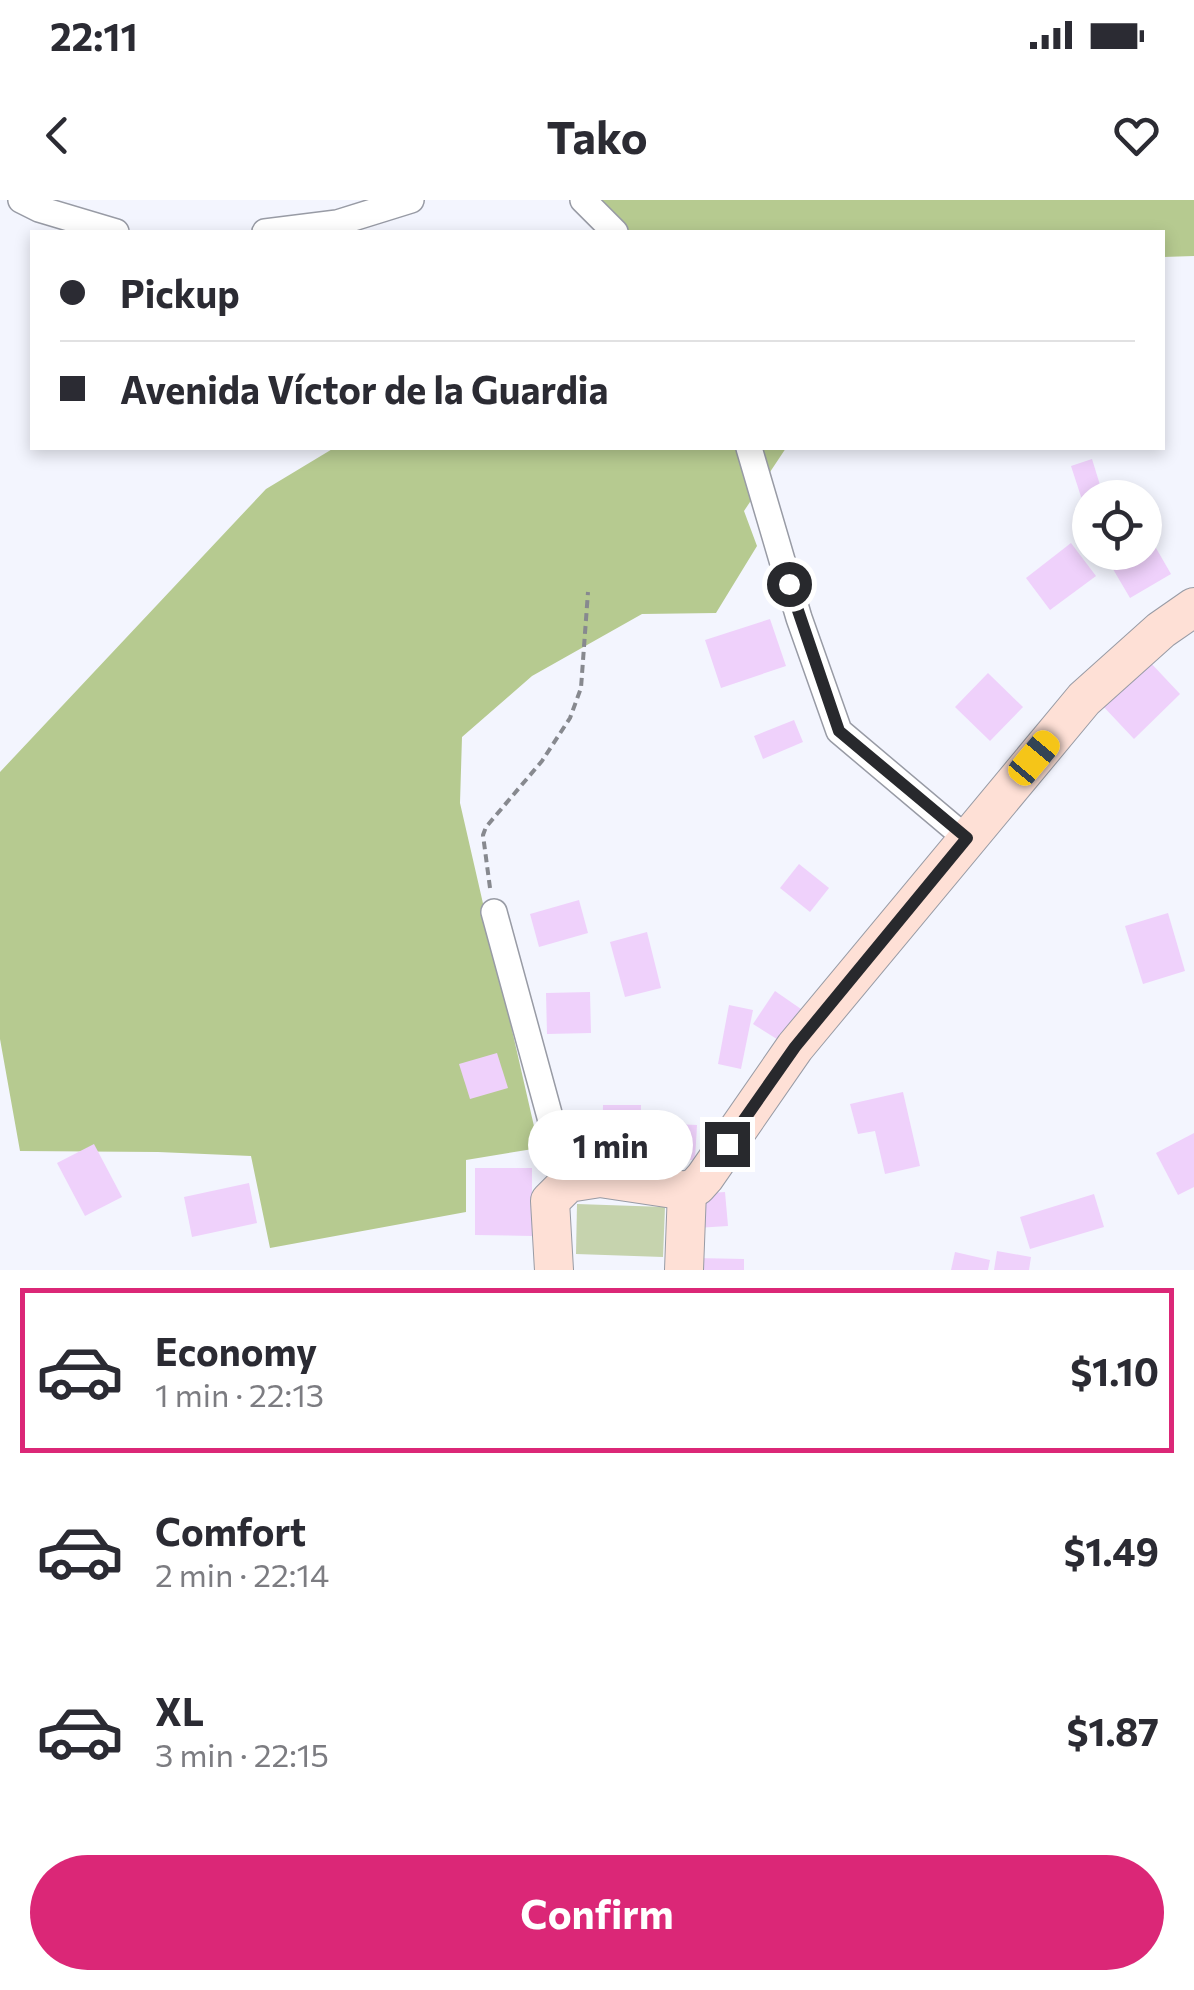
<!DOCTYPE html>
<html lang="en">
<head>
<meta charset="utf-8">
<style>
  body { margin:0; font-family:Commissioner,sans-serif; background:#f7f7f7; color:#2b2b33; height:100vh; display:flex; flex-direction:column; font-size:38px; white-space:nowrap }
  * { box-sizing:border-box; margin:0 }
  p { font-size:32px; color:#7c7c81 }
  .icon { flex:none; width:55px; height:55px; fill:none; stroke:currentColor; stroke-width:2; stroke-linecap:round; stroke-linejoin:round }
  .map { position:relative; height:1070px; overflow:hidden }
  .sheet { display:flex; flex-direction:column; background:#fff; flex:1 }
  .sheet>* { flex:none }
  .guide { position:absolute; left:30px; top:30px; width:1135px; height:220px; border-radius:0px; box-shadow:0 5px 15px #0003; display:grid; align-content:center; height:220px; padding:0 30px; background:#fff }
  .buttons { position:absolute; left:1072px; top:280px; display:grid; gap:20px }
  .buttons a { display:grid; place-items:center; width:90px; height:90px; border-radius:50%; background:#fff; box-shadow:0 5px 15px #0003; font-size:50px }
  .end { position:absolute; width:45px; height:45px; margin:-22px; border:12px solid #28292d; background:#fff; box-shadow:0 0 0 5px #fff }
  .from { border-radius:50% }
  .bubble { position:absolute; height:70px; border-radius:35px; background:#fff; box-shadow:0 5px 15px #0003; font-size:32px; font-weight:700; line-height:70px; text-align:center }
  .car { position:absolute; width:30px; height:60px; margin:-30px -15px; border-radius:12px; box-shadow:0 0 8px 2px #0007; background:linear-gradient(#f5c518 24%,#345 0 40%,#f5c518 0 76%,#345 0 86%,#f5c518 0) }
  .guide b { display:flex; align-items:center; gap:35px; height:95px; font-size:38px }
  .guide b+b { border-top:2px solid #e1e1e2 }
  .guide i { width:25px; height:25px; background:#2b2b33 }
  ul { padding:18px 0 0; list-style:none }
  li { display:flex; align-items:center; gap:30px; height:165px; margin:0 20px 15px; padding:0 10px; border:5px solid transparent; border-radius:0px }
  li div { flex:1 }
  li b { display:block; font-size:38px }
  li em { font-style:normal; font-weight:700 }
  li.on { border-color:#db2777 }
  li>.icon { width:90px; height:90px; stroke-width:1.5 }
  .button { display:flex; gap:20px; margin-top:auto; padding:20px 30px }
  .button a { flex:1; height:115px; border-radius:60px; background:#db2777; color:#fff; font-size:40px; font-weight:700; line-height:115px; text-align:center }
  .status { display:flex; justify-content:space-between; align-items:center; height:70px; padding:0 50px; background:#fff; direction:ltr }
  .status svg { height:28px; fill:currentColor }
  header { display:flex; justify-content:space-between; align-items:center; height:130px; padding:0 30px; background:#fff; font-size:45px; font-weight:700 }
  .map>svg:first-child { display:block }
  .green { fill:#c6d3ae }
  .forest { fill:#b6ca90 }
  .building { fill:#efd1fb }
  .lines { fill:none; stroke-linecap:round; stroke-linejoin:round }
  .street-casing { stroke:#989ba5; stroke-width:28 }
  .secondary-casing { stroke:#989ba5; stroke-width:40 }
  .path { stroke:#87898f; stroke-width:4; stroke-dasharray:8 5; stroke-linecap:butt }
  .street { stroke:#fff; stroke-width:25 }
  .secondary { stroke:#fee0d6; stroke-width:38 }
  .route { stroke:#28292d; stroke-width:12 }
</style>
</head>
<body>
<div class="status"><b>22:11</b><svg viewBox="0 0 49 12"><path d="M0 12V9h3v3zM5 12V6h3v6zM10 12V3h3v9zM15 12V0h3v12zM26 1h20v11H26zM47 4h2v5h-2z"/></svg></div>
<header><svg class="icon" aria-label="back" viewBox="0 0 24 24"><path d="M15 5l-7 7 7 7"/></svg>Tako<svg class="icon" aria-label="heart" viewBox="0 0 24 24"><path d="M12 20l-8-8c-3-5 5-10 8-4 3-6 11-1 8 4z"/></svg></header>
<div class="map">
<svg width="1194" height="1070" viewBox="0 0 1194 1070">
  <rect width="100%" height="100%" fill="#f3f5fe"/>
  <!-- green -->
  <path class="green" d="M577 1004 665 1007 663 1057 576 1054Z"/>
  <!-- forest -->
  <g class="forest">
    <path d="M597 0H1194V56L1163 57 1162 32H610Z"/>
    <path d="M334 248H786L744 311 757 346 716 413 642 414 532 476 462 537 460 603 539 948 466 960V1012L270 1048 251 956 158 952 20 951 0 839V572L266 289Z"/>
  </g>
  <!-- building -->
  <g class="building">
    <path d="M1092 259 1104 298H1090V310L1086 312 1071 266Z"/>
    <path d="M1145 329 1171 374 1130 398 1103 352H1145Z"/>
    <path d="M1071 343 1096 376 1050 410 1026 378Z"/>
    <path d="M770 419 786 466 721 488 705 440Z"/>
    <path d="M1148 460 1180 494 1134 539 1102 505Z"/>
    <path d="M988 473 1023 507 990 541 955 507Z"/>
    <path d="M794 520 803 542 763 559 754 536Z"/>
    <path d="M799 664 829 688 810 712 780 688Z"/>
    <path d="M579 700 588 733 539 747 530 714Z"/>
    <path d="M1168 713 1185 771 1143 784 1125 726Z"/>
    <path d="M647 732 661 788 625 797 610 742Z"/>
    <path d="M775 791 801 809 780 841 753 824Z"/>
    <path d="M590 792 591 833 547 834 546 793Z"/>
    <path d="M729 805 753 810 741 869 718 864Z"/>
    <path d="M497 853 508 888 470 899 459 864Z"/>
    <path d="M903 892 920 966 885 974 875 931 858 934 850 904Z"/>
    <path d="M603 905H641L640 957 602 956Z"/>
    <path d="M650 923 697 925 695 960 648 958Z"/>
    <path d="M1194 933V987L1178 995 1156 953Z"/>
    <path d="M94 944 122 997 85 1016 57 963Z"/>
    <path d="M475 968H532V1036L475 1035Z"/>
    <path d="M249 983 257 1023 192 1037 184 997Z"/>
    <path d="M725 992 728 1026 696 1028 694 994Z"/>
    <path d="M1094 994 1104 1027 1030 1049 1020 1017Z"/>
    <path d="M997 1051 1031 1057 1029 1070H994Z"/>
    <path d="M955 1052 990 1060 988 1070H951Z"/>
    <path d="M696 1058 744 1059V1070H696Z"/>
  </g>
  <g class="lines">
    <defs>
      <g id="street">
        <path d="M21 0 39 9 116 32"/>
        <path d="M583 0 615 32"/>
        <path d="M265 32 337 23 411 0"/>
        <path d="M749 248 799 418 839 531 967 639"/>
        <path d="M494 712 568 983"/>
      </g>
      <g id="secondary">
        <path d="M687 991 697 986 705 977 795 847 1084 499 1161 430 1194 407"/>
        <path d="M554 1070 550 1001 568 983 600 978 687 991"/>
        <path d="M684 1070 687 991"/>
      </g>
    </defs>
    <!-- street casing -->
    <use href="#street" class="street-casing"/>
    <!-- secondary casing -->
    <use href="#secondary" class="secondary-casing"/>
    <!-- path -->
    <path class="path" d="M490 688 483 635 486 627 542 561 570 518 581 488 588 392"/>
    <!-- street -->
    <use href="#street" class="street"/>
    <!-- secondary -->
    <use href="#secondary" class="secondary"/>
  </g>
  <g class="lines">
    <!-- route -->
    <path class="route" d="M727 944 795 847 967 638 839 531 789 384"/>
  </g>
</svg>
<div class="buttons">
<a><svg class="icon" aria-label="locate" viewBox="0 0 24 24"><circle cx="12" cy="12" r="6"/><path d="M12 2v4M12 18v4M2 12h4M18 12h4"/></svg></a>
</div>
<i class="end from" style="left:789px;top:384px"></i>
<i class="end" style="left:727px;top:944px"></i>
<div class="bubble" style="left:528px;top:910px;width:165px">1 min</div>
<i class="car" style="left:1034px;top:558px;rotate:40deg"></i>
<div class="guide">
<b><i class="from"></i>Pickup</b>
<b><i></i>Avenida Víctor de la Guardia</b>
</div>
</div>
<section class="sheet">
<ul>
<li class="on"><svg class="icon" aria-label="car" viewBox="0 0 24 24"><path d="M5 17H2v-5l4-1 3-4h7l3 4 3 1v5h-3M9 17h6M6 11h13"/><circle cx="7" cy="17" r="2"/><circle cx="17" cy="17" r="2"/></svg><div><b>Economy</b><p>1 min · 22:13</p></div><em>$1.10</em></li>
<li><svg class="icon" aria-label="car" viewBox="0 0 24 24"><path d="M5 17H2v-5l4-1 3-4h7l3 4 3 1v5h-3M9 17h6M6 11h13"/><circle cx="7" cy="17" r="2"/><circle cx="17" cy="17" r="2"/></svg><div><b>Comfort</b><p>2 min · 22:14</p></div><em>$1.49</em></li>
<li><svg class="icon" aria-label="car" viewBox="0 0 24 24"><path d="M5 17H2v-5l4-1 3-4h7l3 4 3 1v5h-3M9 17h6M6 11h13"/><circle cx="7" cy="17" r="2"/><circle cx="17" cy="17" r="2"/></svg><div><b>XL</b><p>3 min · 22:15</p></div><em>$1.87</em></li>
</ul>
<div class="button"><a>Confirm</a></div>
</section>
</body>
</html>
